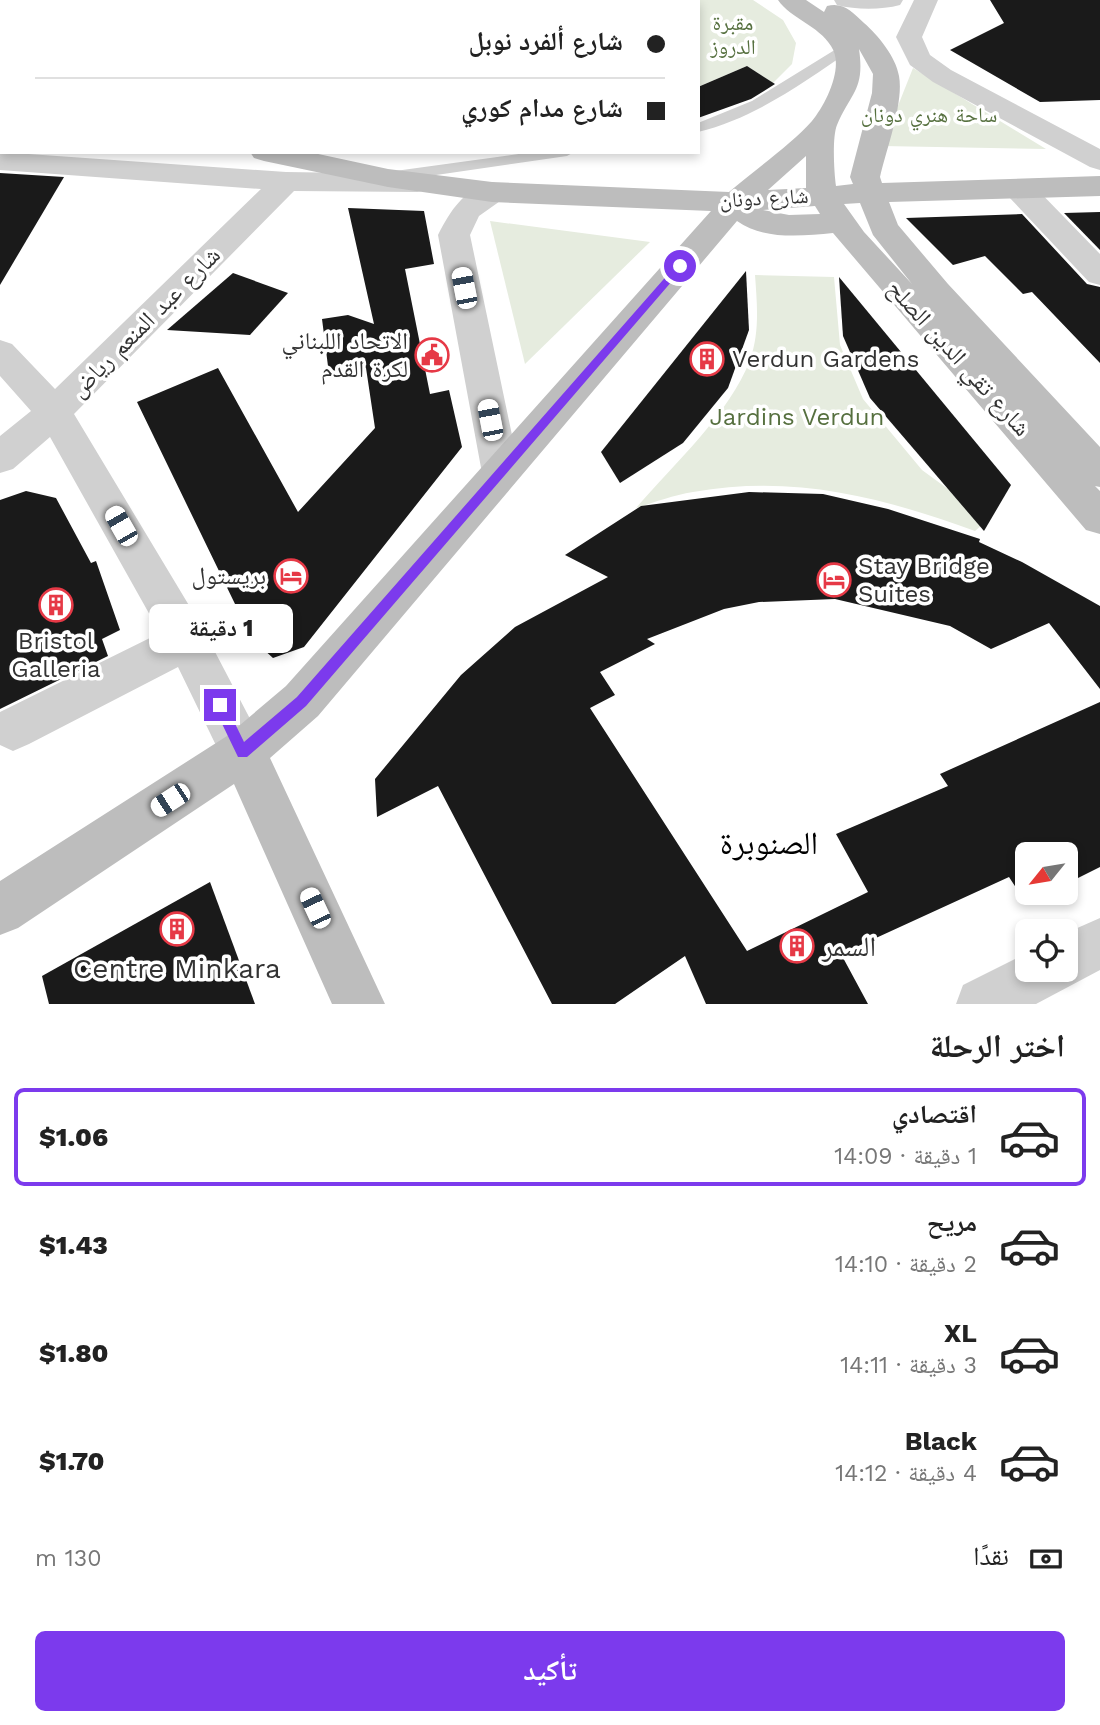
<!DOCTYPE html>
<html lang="ar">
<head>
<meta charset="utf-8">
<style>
  body { margin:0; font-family:"Work Sans","Noto Naskh Arabic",sans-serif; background:#f6f6f6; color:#222; direction:rtl; height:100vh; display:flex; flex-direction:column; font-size:26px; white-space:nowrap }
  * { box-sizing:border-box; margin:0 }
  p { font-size:23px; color:#767676 }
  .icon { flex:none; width:38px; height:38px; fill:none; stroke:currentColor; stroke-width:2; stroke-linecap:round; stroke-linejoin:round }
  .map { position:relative; height:1004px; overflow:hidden; direction:ltr }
  .details { display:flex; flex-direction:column; background:#fff; flex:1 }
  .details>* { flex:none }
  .guide { position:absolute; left:0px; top:0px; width:700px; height:154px; box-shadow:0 4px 10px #0003; direction:rtl; display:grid; align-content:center; height:154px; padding:0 35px; background:#fff }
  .needle { width:46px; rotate:240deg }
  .controls { position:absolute; left:1015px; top:842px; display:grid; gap:14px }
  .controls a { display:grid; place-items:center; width:63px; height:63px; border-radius:10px; background:#fff; box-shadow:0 4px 10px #0003; font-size:35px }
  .end { position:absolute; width:32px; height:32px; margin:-16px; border:9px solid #7c3aed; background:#fff; box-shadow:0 0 0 4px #fff }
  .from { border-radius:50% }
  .bubble { position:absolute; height:49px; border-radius:10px; background:#fff; box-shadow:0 4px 10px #0003; font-size:23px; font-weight:800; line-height:49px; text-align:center; direction:rtl }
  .car { position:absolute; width:21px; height:42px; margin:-21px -10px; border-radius:9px; box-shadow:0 0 5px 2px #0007; background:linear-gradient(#fff 24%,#345 0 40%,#fff 0 76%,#345 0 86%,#fff 0) }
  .guide b { display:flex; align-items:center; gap:24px; height:66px; font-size:26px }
  .guide b+b { border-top:2px solid #e0e0e0 }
  .guide i { width:18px; height:18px; background:#222 }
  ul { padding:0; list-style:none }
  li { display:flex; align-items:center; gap:21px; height:98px; margin:0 14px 10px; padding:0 21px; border:4px solid transparent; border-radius:10px }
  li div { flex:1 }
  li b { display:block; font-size:26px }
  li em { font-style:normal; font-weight:800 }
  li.selected { border-color:#7c3aed }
  li>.icon { width:63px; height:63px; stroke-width:1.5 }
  h2 { padding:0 35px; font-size:32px; line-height:84px }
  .pay { display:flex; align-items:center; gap:18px; height:77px; padding:0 35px; font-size:26px }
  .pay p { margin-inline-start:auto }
  .primary-button { display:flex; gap:14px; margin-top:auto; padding:14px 35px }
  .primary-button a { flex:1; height:80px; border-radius:10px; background:#7c3aed; color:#fff; font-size:28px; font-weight:800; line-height:80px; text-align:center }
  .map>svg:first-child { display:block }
  .green { fill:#e6ecdf }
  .building { fill:#1a1a1a }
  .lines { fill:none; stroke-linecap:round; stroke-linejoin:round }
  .lane { fill:#d0d0d0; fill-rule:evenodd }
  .street { fill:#d0d0d0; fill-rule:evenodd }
  .secondary { fill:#bdbdbd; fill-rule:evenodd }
  .route { fill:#7c3aed }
  .labels { text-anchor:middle; stroke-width:7; stroke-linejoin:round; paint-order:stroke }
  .far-park-label { font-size:21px; fill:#56703f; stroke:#fff }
  .far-street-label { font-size:21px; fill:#333; stroke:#fff }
  .street-label { font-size:24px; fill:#333; stroke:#fff }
  .poi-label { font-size:24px; fill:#333; stroke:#fff; text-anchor:end }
  .park-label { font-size:24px; fill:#56703f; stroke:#fff }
  .near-poi-label { font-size:28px; fill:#333; stroke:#fff; text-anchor:start }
  .near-neighbourhood-label { font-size:32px; fill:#000; stroke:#fff }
</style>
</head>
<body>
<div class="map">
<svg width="1100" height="1004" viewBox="0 0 1100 1004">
  <rect width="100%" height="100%" fill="#fff"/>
  <!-- green -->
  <g class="green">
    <path d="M90 0H753L783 20 796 43 792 64 773 83 747 66 698 87V2Z"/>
    <path d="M913 68 1046 149 882 146Z"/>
    <path d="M490 221 650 242 525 364Z"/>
    <path d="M755 275 834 277 840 345 863 399 922 470 989 519 975 531C881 497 794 474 693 492 674 495 655 502 636 508 674 464 730 413 750 360 760 332 757 303 755 275Z"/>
  </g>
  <!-- building -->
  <g class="building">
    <path d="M990 0H1100V100L1040 102 950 50 1004 23Z"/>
    <path d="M747 66 775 84 751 99 698 118V87Z"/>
    <path d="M0 173 64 177 0 285Z"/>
    <path d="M348 208 424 211 434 264 405 269 430 394 449 390 462 447 304 647 273 658 252 639 137 402 218 368 298 512 375 428 366 368 329 374 322 319 348 315 374 324Z"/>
    <path d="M1100 212V250L1064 213Z"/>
    <path d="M1022 214 1087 284 1100 287V363L1032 292 1023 294 985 256 953 265 906 218Z"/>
    <path d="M746 271 749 330 728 388 683 443 620 483 601 452Z"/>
    <path d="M233 273 288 293 250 335 167 330Z"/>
    <path d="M839 277 1011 485 984 531 870 398 843 336Z"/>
    <path d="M26 491 56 498 91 563 96 561 120 630 102 639 108 656 0 709V500Z"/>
    <path d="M749 492 823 494 888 509 980 539 979 542 1022 562 1100 606V689L1049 623 991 649 950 626 835 599 759 602 724 609 647 639 655 644 600 672 615 695 590 708 747 951 868 892 836 834 948 786 940 774 1100 702V867L1066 884V854H1027V892H1048L1026 903 1009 877 841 954 868 1004H706L685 956 615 1004H552L438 786 377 817 375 779 461 675 515 627 608 577 565 555 641 506Z"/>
    <path d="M210 882 255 1004H49L42 976Z"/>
  </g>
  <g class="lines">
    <!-- lane -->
    <g class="lane">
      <path d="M419 0H432L433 2H420Z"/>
      <path d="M846 43 852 47 851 50C803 83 755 118 698 132V123L752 101Z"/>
      <path d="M533 152H574L567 156 395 181 388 176 395 171Z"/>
    </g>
    <!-- street -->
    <g class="street">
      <path d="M834 0H903L900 5C881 10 856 10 837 5Z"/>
      <path d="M914 0H938L922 37 930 55 951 70 1100 149V170L1090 167 933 82 910 65 896 37Z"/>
      <path d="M0 152 286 172 417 174 427 176 432 183 427 190 417 192 294 191 74 414 202 627 259 736 266 752 259 768 243 774 227 768 178 667 29 744 13 751 0 745V712L160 633 50 437 13 469 0 473V436L31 411 0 376V340L12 344 55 389 261 189 0 170Z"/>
      <path d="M1019 179 1030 182 1100 254V285L1089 282 1008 196 1004 189 1008 182Z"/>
      <path d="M492 182 503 185 507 192 503 199 479 216 470 235 520 473 514 484 501 488 488 484 482 473 438 235C451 210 463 190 492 182Z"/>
      <path d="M1100 918V970L1036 1004H956L963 985 1027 953V970H1066V933Z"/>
    </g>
    <!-- secondary -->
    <g class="secondary">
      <path d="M778 0H806L824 12 827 6C844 2 852 12 864 23 878 35 896 57 899 76 904 103 886 150 880 177L882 183 1100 176V196L889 202 898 225 948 284 1100 447V487L1095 486 1100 491V534L1086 530 833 233C801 236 764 240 737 221L318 716 270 758 385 1004H332L234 784 18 928 0 935V881L227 736 286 686 711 211 492 202 388 187 264 161 254 158 250 152H309L388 169 492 182 729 192C753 171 792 144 812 121 826 104 845 66 831 46 818 25 791 19 778 0ZM859 49 873 74 872 93 850 177 853 184 836 186C834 172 832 137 837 125 851 92 865 90 859 49ZM806 156V188L768 190ZM860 203 873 235 912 284 864 232 844 204ZM815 206 820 214 789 215 763 210Z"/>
      <rect x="0" y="84" width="2" height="17"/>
    </g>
  </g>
  <!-- route -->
  <path class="route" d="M677 264 685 266 306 706 247 757H238L213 705 215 701H224L244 742 297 697Z"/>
  <!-- icons -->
  <defs>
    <symbol id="civic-ring" viewBox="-11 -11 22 22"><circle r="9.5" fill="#fff" stroke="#e63946" stroke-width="1.5"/><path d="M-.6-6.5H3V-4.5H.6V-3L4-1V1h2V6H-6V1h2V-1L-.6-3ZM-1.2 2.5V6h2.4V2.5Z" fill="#e63946"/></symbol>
    <symbol id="building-ring" viewBox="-11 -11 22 22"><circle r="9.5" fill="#fff" stroke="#e63946" stroke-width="1.5"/><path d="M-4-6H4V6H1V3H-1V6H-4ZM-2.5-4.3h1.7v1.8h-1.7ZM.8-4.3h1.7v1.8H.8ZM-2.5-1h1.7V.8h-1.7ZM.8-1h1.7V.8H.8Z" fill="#e63946"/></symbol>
    <symbol id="hotel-ring" viewBox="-11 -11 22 22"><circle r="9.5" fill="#fff" stroke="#e63946" stroke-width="1.5"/><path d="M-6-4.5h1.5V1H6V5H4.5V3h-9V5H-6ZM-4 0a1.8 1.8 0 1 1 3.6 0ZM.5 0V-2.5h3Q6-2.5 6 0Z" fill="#e63946"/></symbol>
  </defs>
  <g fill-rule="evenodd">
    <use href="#civic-ring" x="413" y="336" width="38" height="38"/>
    <use href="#building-ring" x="688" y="340" width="38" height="38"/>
    <use href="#hotel-ring" x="272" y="557" width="38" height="38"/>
    <use href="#hotel-ring" x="815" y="561" width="38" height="38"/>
    <use href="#building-ring" x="37" y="586" width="38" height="38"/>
    <use href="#building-ring" x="158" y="910" width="38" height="38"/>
    <use href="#building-ring" x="778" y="927" width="38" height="38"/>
  </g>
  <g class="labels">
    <!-- far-park labels -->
    <g class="far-park-label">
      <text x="733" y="30">مقبرة<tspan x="733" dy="24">الدروز</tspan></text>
      <text x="929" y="122">ساحة هنري دونان</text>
    </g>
    <!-- far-street labels -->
    <g class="far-street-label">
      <text transform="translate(764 198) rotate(-3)" y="7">شارع دونان</text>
    </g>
    <!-- street labels -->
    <g class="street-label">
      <text transform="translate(145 322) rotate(-45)" y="8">شارع عبد المنعم رياض</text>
      <text transform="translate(959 358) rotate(48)" y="8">شارع تقي الدين الصلح</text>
    </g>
    <!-- poi labels -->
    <g class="poi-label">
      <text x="408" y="349">الاتحاد اللبناني<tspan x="408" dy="28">لكرة القدم</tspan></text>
      <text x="732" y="367" text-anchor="start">Verdun Gardens</text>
      <text x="858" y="574" text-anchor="start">Stay Bridge<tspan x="858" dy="28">Suites</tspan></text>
      <text x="266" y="584">بريستول</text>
      <text x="56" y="649" text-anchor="middle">Bristol<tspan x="56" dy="28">Galleria</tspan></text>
    </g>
    <!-- park labels -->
    <g class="park-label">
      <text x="797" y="425">Jardins Verdun</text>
    </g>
    <!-- near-poi labels -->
    <g class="near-poi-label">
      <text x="822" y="956">السمر</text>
      <text x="177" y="978" text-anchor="middle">Centre Minkara</text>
    </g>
    <!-- near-neighbourhood labels -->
    <g class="near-neighbourhood-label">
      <text x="769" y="854">الصنوبرة</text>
    </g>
  </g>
</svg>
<div class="controls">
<a><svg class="needle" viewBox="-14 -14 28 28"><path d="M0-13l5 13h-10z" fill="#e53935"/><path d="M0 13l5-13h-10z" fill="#767676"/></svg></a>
<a><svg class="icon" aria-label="locate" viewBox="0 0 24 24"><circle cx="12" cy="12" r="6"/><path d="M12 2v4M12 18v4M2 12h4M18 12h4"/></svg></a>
</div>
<i class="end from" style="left:680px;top:266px"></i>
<i class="end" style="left:220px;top:705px"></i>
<div class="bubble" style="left:149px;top:604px;width:144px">1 دقيقة</div>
<i class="car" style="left:464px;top:288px;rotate:349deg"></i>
<i class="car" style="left:490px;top:420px;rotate:349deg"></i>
<i class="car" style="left:121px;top:526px;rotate:330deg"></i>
<i class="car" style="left:170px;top:800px;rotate:237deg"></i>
<i class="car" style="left:315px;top:908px;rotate:335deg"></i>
<div class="guide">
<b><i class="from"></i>شارع ألفرد نوبل</b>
<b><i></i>شارع مدام كوري</b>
</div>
</div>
<section class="details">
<h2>اختر الرحلة</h2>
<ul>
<li class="selected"><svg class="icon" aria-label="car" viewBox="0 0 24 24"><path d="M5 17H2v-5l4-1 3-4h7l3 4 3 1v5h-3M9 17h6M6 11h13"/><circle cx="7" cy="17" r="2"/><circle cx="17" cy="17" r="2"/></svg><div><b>اقتصادي</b><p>1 دقيقة · 14:09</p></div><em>$1.06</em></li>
<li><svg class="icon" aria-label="car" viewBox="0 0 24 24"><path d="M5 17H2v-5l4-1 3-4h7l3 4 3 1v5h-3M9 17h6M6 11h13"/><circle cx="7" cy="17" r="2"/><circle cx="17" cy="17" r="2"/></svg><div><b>مريح</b><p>2 دقيقة · 14:10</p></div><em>$1.43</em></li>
<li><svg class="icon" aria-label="car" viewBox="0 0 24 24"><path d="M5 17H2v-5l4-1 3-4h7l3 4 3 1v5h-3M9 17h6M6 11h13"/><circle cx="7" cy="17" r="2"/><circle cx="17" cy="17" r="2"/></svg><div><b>XL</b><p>3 دقيقة · 14:11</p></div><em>$1.80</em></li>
<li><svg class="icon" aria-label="car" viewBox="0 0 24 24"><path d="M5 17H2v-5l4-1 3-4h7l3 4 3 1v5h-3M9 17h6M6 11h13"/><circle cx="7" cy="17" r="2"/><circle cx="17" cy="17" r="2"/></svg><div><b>Black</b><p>4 دقيقة · 14:12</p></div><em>$1.70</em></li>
</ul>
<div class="pay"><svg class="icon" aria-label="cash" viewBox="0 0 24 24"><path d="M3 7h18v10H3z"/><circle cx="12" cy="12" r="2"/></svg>نقدًا<p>130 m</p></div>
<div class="primary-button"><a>تأكيد</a></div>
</section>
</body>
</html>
